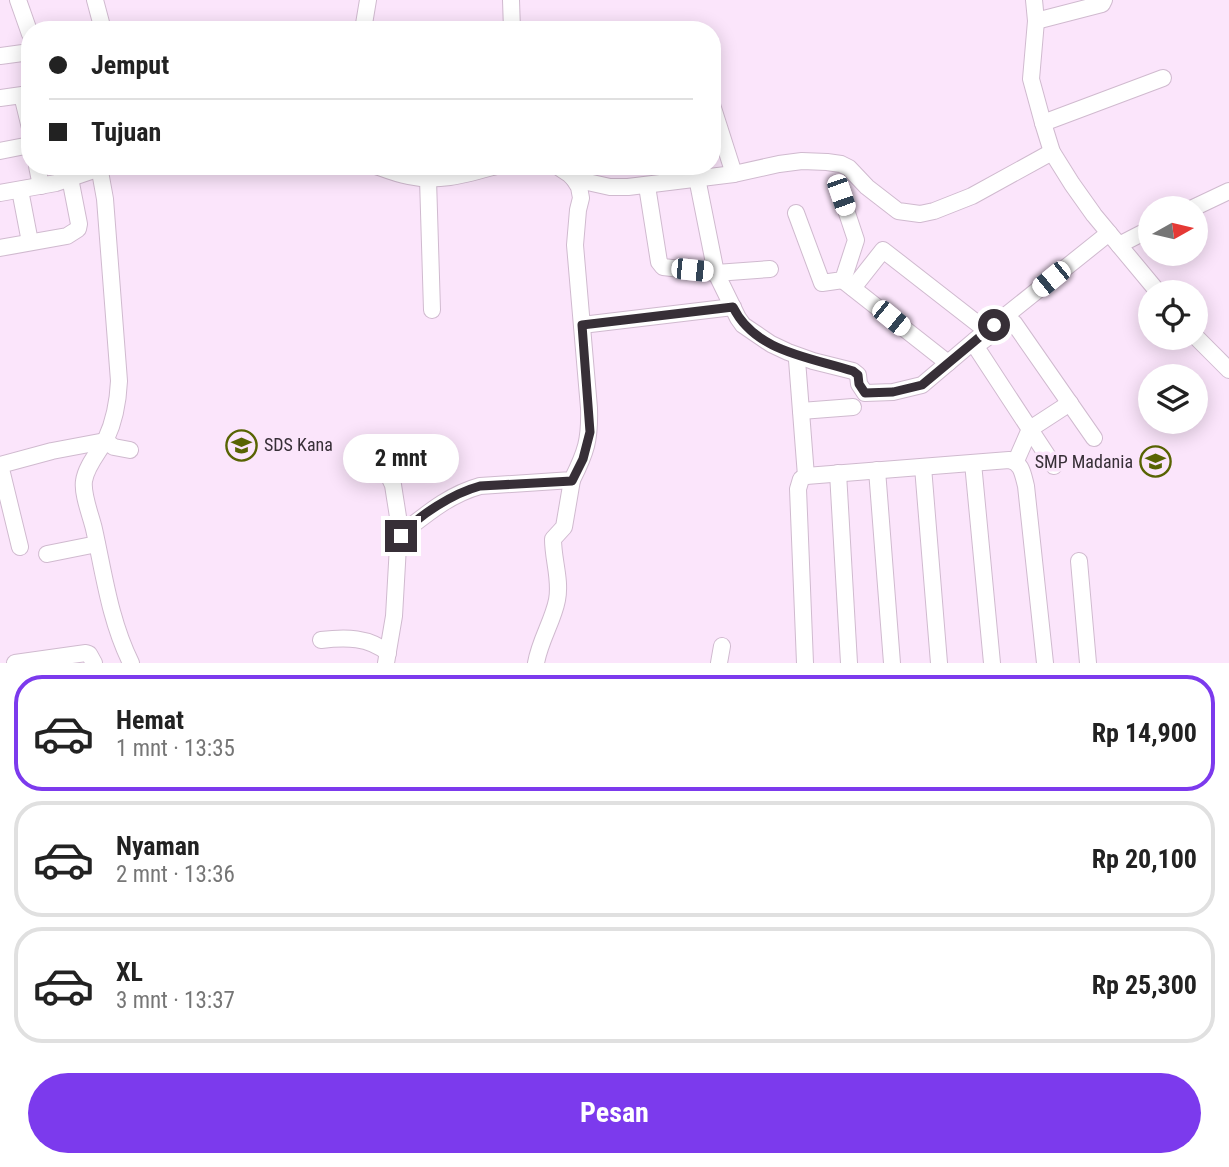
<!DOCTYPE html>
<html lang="id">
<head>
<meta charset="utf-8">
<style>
  body { margin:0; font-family:"Roboto Condensed",sans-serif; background:#f2f2f2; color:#222; height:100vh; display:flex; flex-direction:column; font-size:26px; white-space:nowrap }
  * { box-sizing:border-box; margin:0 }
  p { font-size:23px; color:#767676 }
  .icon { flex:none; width:38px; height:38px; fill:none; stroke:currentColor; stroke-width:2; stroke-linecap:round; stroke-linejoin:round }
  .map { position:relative; height:663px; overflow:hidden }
  .panel { display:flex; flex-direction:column; background:#fff; flex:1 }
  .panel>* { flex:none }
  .top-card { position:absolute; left:21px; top:21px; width:700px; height:154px; border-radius:28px; box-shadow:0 4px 18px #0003; display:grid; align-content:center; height:154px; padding:0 28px; background:#fff }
  .needle { width:46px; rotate:82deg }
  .controls { position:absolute; left:1138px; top:196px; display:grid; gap:14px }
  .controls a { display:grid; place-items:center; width:70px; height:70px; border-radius:50%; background:#fff; box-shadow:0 4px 18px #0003; font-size:35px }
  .end { position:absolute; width:32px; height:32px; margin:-16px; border:9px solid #372f37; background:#fff; box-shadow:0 0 0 4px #fff }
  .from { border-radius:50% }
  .bubble { position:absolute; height:49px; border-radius:24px; background:#fff; box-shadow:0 4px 18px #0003; font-size:23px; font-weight:700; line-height:49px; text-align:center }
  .car { position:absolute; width:21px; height:42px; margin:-21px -10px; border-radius:9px; box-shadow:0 0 5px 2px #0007; background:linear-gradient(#fff 24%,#345 0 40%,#fff 0 76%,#345 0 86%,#fff 0) }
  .top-card b { display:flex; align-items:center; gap:24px; height:66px; font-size:26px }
  .top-card b+b { border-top:2px solid #e0e0e0 }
  .top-card i { width:18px; height:18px; background:#222 }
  ul { padding:12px 0 0; list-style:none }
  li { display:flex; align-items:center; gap:21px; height:116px; margin:0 14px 10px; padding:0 14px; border:4px solid #e0e0e0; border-radius:28px }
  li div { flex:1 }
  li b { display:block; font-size:26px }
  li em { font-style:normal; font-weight:700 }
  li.on { border-color:#7c3aed }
  li>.icon { width:63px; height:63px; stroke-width:1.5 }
  .primary-button { display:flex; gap:14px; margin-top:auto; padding:14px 28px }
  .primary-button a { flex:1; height:80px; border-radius:42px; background:#7c3aed; color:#fff; font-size:28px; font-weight:700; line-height:80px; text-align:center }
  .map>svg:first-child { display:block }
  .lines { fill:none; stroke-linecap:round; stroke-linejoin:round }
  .minor-casing { stroke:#d0bacf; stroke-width:18 }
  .minor { stroke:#fff; stroke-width:16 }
  .route { stroke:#372f37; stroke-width:9 }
  .labels { text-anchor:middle; stroke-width:7; stroke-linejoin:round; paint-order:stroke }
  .poi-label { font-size:18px; fill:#372f37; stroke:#fbe5fb; text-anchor:start }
</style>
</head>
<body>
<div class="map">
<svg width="1229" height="663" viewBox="0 0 1229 663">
  <rect width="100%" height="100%" fill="#fbe5fb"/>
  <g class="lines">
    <defs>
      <g id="minor">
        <path d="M18 0 30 34"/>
        <path d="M95 0 103 30"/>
        <path d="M511 0 512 30"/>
        <path d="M1034 0 1036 21 1031 79 1043 123 1052 152 1072 184 1094 215 1158 292"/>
        <path d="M1036 21 1098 5 1102 4 1104 0"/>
        <path d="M363 30 368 0"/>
        <path d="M0 56 30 52"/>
        <path d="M0 98 22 95 30 128"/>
        <path d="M712 105 734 174"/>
        <path d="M1043 123 1163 78"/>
        <path d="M0 151 30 145"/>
        <path d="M37 166 41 186"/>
        <path d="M99 166 105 199 119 381C118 402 115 420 106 439 99 452 86 466 84 481 82 494 91 516 94 529 104 574 110 621 131 663"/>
        <path d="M376 166C387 170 397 174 408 176 439 183 467 174 496 166"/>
        <path d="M557 166 569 174 574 179 610 187H628L734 174 779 164 802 161 827 162 841 164 849 168 867 187 898 211 920 214 934 211 972 196 1052 152"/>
        <path d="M697 178 716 273 738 318 743 325 771 344 788 352 813 361 853 371 858 375 859 384 865 393 893 392 922 385 974 341 1109 233"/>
        <path d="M428 179 432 310"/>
        <path d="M647 186 659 262 663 267 716 273 770 269"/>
        <path d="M20 190 30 242"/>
        <path d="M0 193 56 183 100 168"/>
        <path d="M1193 208 1229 191"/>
        <path d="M796 213 822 283 843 280 856 240 841 195"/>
        <path d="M1119 245 1150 229"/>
        <path d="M0 248 67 236 78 229 79 224 70 178"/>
        <path d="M845 282 948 363"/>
        <path d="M853 288 883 250 987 331"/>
        <path d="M582 325 733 307"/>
        <path d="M1195 336 1229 370"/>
        <path d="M797 360 806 476"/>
        <path d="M801 411 853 407"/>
        <path d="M362 455 386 470 393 485 401 536"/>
        <path d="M1016 461 1030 429 1070 403"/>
        <path d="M973 463 992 663"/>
        <path d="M0 465 52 451 105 441 114 447 130 450"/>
        <path d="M0 465 20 547"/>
        <path d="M1054 466 978 350 977 345 1008 322 1014 323 1094 438"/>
        <path d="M923 467 939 663"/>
        <path d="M877 470 892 663"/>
        <path d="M838 473 849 663"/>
        <path d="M47 554 97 544"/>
        <path d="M1079 561 1088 663"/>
        <path d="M321 640C346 637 369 637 388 653"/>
        <path d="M15 663 86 653 89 654 94 663"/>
        <path d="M386 663 394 616 398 546 401 536 406 530C429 512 451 494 480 486L572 480C586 452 590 440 589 408L575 245 578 210 581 198 579 187 574 179"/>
        <path d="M536 663C540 640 553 621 557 600 561 580 553 560 553 539L564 527 572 480"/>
        <path d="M719 663 722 646"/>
        <path d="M805 663 798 489 801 479 806 476 1009 460C1022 462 1023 475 1026 486L1045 663"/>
      </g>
    </defs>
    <!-- minor casing -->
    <use href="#minor" class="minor-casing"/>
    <!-- minor -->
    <use href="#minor" class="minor"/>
  </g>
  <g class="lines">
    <!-- route -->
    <path class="route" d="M401 536C418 515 454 493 480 486L572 481 583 459 590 432 582 325 733 307C755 352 810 357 853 371L858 375 859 384 865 393 893 392 922 385 994 325"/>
  </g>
  <!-- icons -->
  <defs>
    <symbol id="school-ring" viewBox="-11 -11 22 22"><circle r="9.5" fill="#fbe5fb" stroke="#586302" stroke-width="1.5"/><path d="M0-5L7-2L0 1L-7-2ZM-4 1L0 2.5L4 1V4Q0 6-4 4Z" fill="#586302"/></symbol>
  </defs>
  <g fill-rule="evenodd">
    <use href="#school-ring" x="224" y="428" width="35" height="35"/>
    <use href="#school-ring" x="1138" y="444" width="35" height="35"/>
  </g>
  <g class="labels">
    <!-- poi labels -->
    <g class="poi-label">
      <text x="264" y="451">SDS Kana</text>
      <text x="1133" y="468" text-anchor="end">SMP Madania</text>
    </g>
  </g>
</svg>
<div class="controls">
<a><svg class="needle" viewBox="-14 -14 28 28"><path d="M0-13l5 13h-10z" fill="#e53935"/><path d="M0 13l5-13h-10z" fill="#767676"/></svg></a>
<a><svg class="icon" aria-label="locate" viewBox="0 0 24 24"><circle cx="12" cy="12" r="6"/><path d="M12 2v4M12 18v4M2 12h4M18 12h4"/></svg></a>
<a><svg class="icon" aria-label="layers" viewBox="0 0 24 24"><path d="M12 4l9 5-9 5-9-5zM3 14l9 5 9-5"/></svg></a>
</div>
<i class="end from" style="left:994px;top:325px"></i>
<i class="end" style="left:401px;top:536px"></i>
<div class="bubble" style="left:343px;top:434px;width:116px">2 mnt</div>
<i class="car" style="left:841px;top:195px;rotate:161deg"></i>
<i class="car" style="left:692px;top:270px;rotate:96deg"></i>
<i class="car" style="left:1051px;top:279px;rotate:231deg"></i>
<i class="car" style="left:891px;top:318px;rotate:129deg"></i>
<div class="top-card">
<b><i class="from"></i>Jemput</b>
<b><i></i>Tujuan</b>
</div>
</div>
<section class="panel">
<ul>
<li class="on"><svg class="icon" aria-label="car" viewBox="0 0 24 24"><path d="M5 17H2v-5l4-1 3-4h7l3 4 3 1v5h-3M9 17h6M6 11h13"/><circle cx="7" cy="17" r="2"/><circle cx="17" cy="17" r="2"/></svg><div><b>Hemat</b><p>1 mnt · 13:35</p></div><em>Rp 14,900</em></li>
<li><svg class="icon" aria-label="car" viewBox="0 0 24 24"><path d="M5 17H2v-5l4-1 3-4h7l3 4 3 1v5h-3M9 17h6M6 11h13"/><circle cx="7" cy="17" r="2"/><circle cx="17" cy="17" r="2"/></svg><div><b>Nyaman</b><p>2 mnt · 13:36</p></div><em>Rp 20,100</em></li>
<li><svg class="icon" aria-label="car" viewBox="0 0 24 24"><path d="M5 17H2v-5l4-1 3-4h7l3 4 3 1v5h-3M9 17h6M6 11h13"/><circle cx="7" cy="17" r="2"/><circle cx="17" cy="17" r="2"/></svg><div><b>XL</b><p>3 mnt · 13:37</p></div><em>Rp 25,300</em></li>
</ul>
<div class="primary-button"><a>Pesan</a></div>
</section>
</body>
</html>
